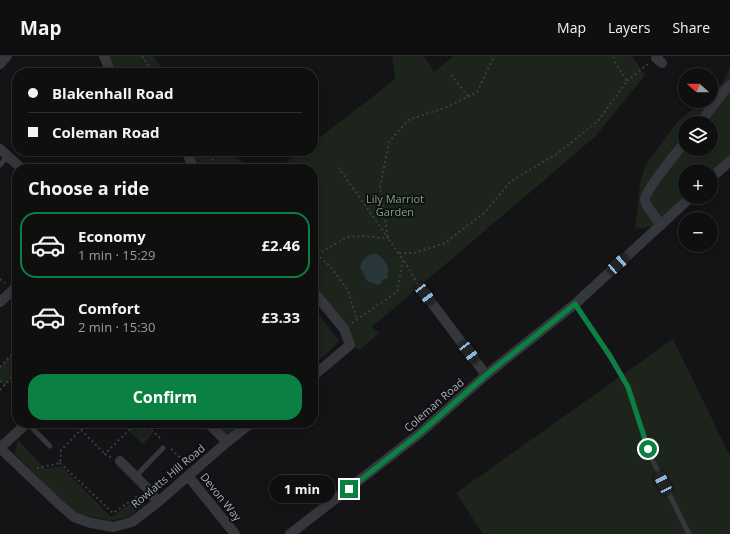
<!DOCTYPE html>
<html lang="en">
<head>
<meta charset="utf-8">
<style>
  body { margin:0; font-family:"Open Sans",sans-serif; background:#1d1d1e; color:#f1f3f6; height:100vh; display:flex; flex-direction:column; font-size:15px; white-space:nowrap }
  * { box-sizing:border-box; margin:0 }
  p { font-size:13px; color:#9b9c9f }
  .icon { flex:none; width:22px; height:22px; fill:none; stroke:currentColor; stroke-width:2; stroke-linecap:round; stroke-linejoin:round }
  .map { position:relative; flex:1; overflow:hidden }
  .drawer { position:absolute; left:12px; top:108px; width:306px; height:264px; display:flex; flex-direction:column; background:#0f0f10; border-radius:16px; box-shadow:0 2px 10px #0003,0 0 0 1px #2f2f30 }
  .drawer>* { flex:none }
  .banner { position:absolute; left:12px; top:12px; width:306px; height:88px; border-radius:16px; box-shadow:0 2px 10px #0003,0 0 0 1px #2f2f30; display:grid; align-content:center; height:88px; padding:0 16px; background:#0f0f10 }
  .needle { width:26px; rotate:291deg }
  .tools { position:absolute; left:678px; top:12px; display:grid; gap:8px }
  .tools a { display:grid; place-items:center; width:40px; height:40px; border-radius:50%; background:#0f0f10; box-shadow:0 2px 10px #0003,0 0 0 1px #2f2f30; font-size:20px }
  .end { position:absolute; width:18px; height:18px; margin:-9px; border:5px solid #0b8043; background:#fff; box-shadow:0 0 0 2px #fff }
  .from { border-radius:50% }
  .bubble { position:absolute; height:28px; border-radius:14px; background:#0f0f10; box-shadow:0 2px 10px #0003,0 0 0 1px #2f2f30; font-size:13px; font-weight:700; line-height:28px; text-align:center }
  .car { position:absolute; width:12px; height:24px; margin:-12px -6px; border-radius:5px; box-shadow:0 0 3px 1px #0007; background:linear-gradient(#222 24%,#8ab4d8 0 40%,#222 0 76%,#8ab4d8 0 86%,#222 0) }
  .banner b { display:flex; align-items:center; gap:14px; height:38px; font-size:15px }
  .banner b+b { border-top:1px solid #2f2f30 }
  .banner i { width:10px; height:10px; background:#f1f3f6 }
  ul { padding:0; list-style:none }
  li { display:flex; align-items:center; gap:12px; height:66px; margin:0 8px 6px; padding:0 8px; border:2px solid transparent; border-radius:16px }
  li div { flex:1 }
  li b { display:block; font-size:15px }
  li em { font-style:normal; font-weight:700 }
  li.selected { border-color:#0b8043 }
  li>.icon { width:36px; height:36px; stroke-width:1.5 }
  h2 { padding:0 16px; font-size:18px; line-height:48px }
  .button { display:flex; gap:8px; margin-top:auto; padding:8px 16px }
  .button a { flex:1; height:46px; border-radius:16px; background:#0b8043; color:#fff; font-size:16px; font-weight:700; line-height:46px; text-align:center }
  header { display:flex; align-items:center; gap:24px; box-sizing:border-box; height:56px; padding:0 20px; background:#0f0f10; border-bottom:1px solid #2f2f30 }
  header strong { font-size:19px }
  nav { display:flex; gap:22px; margin-inline-start:auto; font-size:14px }
  .map>svg:first-child { display:block }
  .green { fill:#1c241c; fill-rule:evenodd }
  .water { fill:#29363b }
  .lines { fill:none; stroke-linecap:round; stroke-linejoin:round }
  .path { stroke:#3b3e43; stroke-width:2; stroke-dasharray:2 3; stroke-linecap:butt }
  .lane { stroke:#35373c; stroke-width:5 }
  .street { stroke:#35373c; stroke-width:10 }
  .route { stroke:#0b8043; stroke-width:5 }
  .labels { text-anchor:middle; stroke-width:3.5; stroke-linejoin:round; paint-order:stroke }
  .park-label { font-size:11px; fill:#7ea47b; stroke:#0f0f11 }
  .street-label { font-size:11px; fill:#a5adb7; stroke:#0f0f11 }
</style>
</head>
<body>
<header>
<strong>Map</strong>
<nav><a>Map</a><a>Layers</a><a>Share</a></nav>
</header>
<div class="map">
<svg width="730" height="478" viewBox="0 0 730 478">
  <rect width="100%" height="100%" fill="#141416"/>
  <!-- green -->
  <g class="green">
    <path d="M103 0H153L165 17H110Z"/>
    <path d="M392 0H424L434 16 453 0H632L645 19 596 80 372 271 379 277 360 294 350 289 313 235V113H277L302 95H313V87L395 23Z"/>
    <path d="M730 12V105L711 122V115H685V141L661 169 635 173 640 128 645 110 677 66 702 45H711V37L722 28ZM685 67H711V93H685Z"/>
    <path d="M187 95H225L254 113H193Z"/>
    <path d="M313 250 339 285 325 299 313 309V290H314L313 280Z"/>
    <path d="M673 283 730 400V478H483L456 437Z"/>
    <path d="M17 293V316L5 329 0 325V311Z"/>
    <path d="M138 367H143L153 377 143 388 129 375Z"/>
    <path d="M209 367H251L228 385Z"/>
    <path d="M18 384 45 413 61 410 111 461 141 440 146 443 144 449 128 461 111 465 91 461 75 456 62 445 15 398Z"/>
  </g>
  <!-- water -->
  <path class="water" d="M372 198H377C386 204 391 212 387 223H383L381 227 378 229 367 225 360 211C363 203 364 201 372 198Z"/>
  <g class="lines">
    <!-- path -->
    <g class="path">
      <path d="M142 0 154 17"/>
      <path d="M451 19 468 40"/>
      <path d="M627 25 648 8"/>
      <path d="M206 95 220 113"/>
      <path d="M399 197H414L445 187 484 157 511 125 557 98 598 65 627 25 615 6 613 0"/>
      <path d="M316 198 331 211 347 233 357 263"/>
      <path d="M313 201 347 181 365 180 383 182H388L339 112"/>
      <path d="M404 205 419 230"/>
      <path d="M0 223 5 227"/>
      <path d="M352 267 397 236 403 204 388 182 380 131 389 86 408 64 447 51 477 36 494 0"/>
      <path d="M0 311 17 293"/>
      <path d="M0 325 5 329"/>
      <path d="M0 334 17 316"/>
      <path d="M144 367 162 384"/>
      <path d="M81 374 105 398"/>
      <path d="M171 393 187 408"/>
      <path d="M111 401 105 398 136 367"/>
      <path d="M60 407 113 457 139 439"/>
      <path d="M37 412 60 407 61 394 88 367"/>
    </g>
    <!-- lane -->
    <g class="lane">
      <path d="M0 109 8 100"/>
      <path d="M575 248 610 300 628 331 651 401 689 478"/>
      <path d="M27 367 50 390"/>
      <path d="M135 421 163 392"/>
    </g>
    <!-- street -->
    <g class="street">
      <path d="M104 0 111 17"/>
      <path d="M658 0 656 2 662 7"/>
      <path d="M0 8 7 0"/>
      <path d="M700 67 725 34 730 29"/>
      <path d="M0 93 22 113"/>
      <path d="M187 95 193 113"/>
      <path d="M711 122 730 105"/>
      <path d="M661 169C657 163 645 150 645 143 646 133 677 96 685 86"/>
      <path d="M313 235 344 273 350 289 313 320"/>
      <path d="M425 238 486 319"/>
      <path d="M0 246 17 230"/>
      <path d="M208 367 227 386"/>
      <path d="M0 392 61 450 74 461 91 467 113 471 132 466 158 446 227 386 251 367"/>
      <path d="M0 392 27 367"/>
      <path d="M120 405 148 433 158 446"/>
      <path d="M188 420 235 478"/>
      <path d="M290 478 419 378 486 319 575 248 691 141"/>
    </g>
  </g>
  <g class="lines">
    <!-- route -->
    <path class="route" d="M349 433 419 378 486 319 575 248 610 300 628 331 648 393"/>
  </g>
  <g class="labels">
    <!-- park labels -->
    <g class="park-label">
      <text x="395" y="147">Lily Marriot<tspan x="395" dy="13">Garden</tspan></text>
    </g>
    <!-- street labels -->
    <g class="street-label">
      <text transform="translate(434 349) rotate(-41)" y="4">Coleman Road</text>
      <text transform="translate(168 420) rotate(-40)" y="4">Rowlatts Hill Road</text>
      <text transform="translate(221 441) rotate(51)" y="4">Devon Way</text>
    </g>
  </g>
</svg>
<div class="tools">
<a><svg class="needle" viewBox="-14 -14 28 28"><path d="M0-13l5 13h-10z" fill="#e53935"/><path d="M0 13l5-13h-10z" fill="#9b9c9f"/></svg></a>
<a><svg class="icon" aria-label="layers" viewBox="0 0 24 24"><path d="M12 4l9 5-9 5-9-5zM3 14l9 5 9-5"/></svg></a>
<a>+</a>
<a>−</a>
</div>
<i class="end from" style="left:648px;top:393px"></i>
<i class="end" style="left:349px;top:433px"></i>
<div class="bubble" style="left:269px;top:419px;width:66px">1 min</div>
<i class="car" style="left:618px;top:208px;rotate:48deg"></i>
<i class="car" style="left:425px;top:238px;rotate:143deg"></i>
<i class="car" style="left:469px;top:296px;rotate:143deg"></i>
<i class="car" style="left:663px;top:427px;rotate:334deg"></i>
<div class="banner">
<b><i class="from"></i>Blakenhall Road</b>
<b><i></i>Coleman Road</b>
</div>
<section class="drawer">
<h2>Choose a ride</h2>
<ul>
<li class="selected"><svg class="icon" aria-label="car" viewBox="0 0 24 24"><path d="M5 17H2v-5l4-1 3-4h7l3 4 3 1v5h-3M9 17h6M6 11h13"/><circle cx="7" cy="17" r="2"/><circle cx="17" cy="17" r="2"/></svg><div><b>Economy</b><p>1 min · 15:29</p></div><em>£2.46</em></li>
<li><svg class="icon" aria-label="car" viewBox="0 0 24 24"><path d="M5 17H2v-5l4-1 3-4h7l3 4 3 1v5h-3M9 17h6M6 11h13"/><circle cx="7" cy="17" r="2"/><circle cx="17" cy="17" r="2"/></svg><div><b>Comfort</b><p>2 min · 15:30</p></div><em>£3.33</em></li>
</ul>
<div class="button"><a>Confirm</a></div>
</section>
</div>
</body>
</html>
